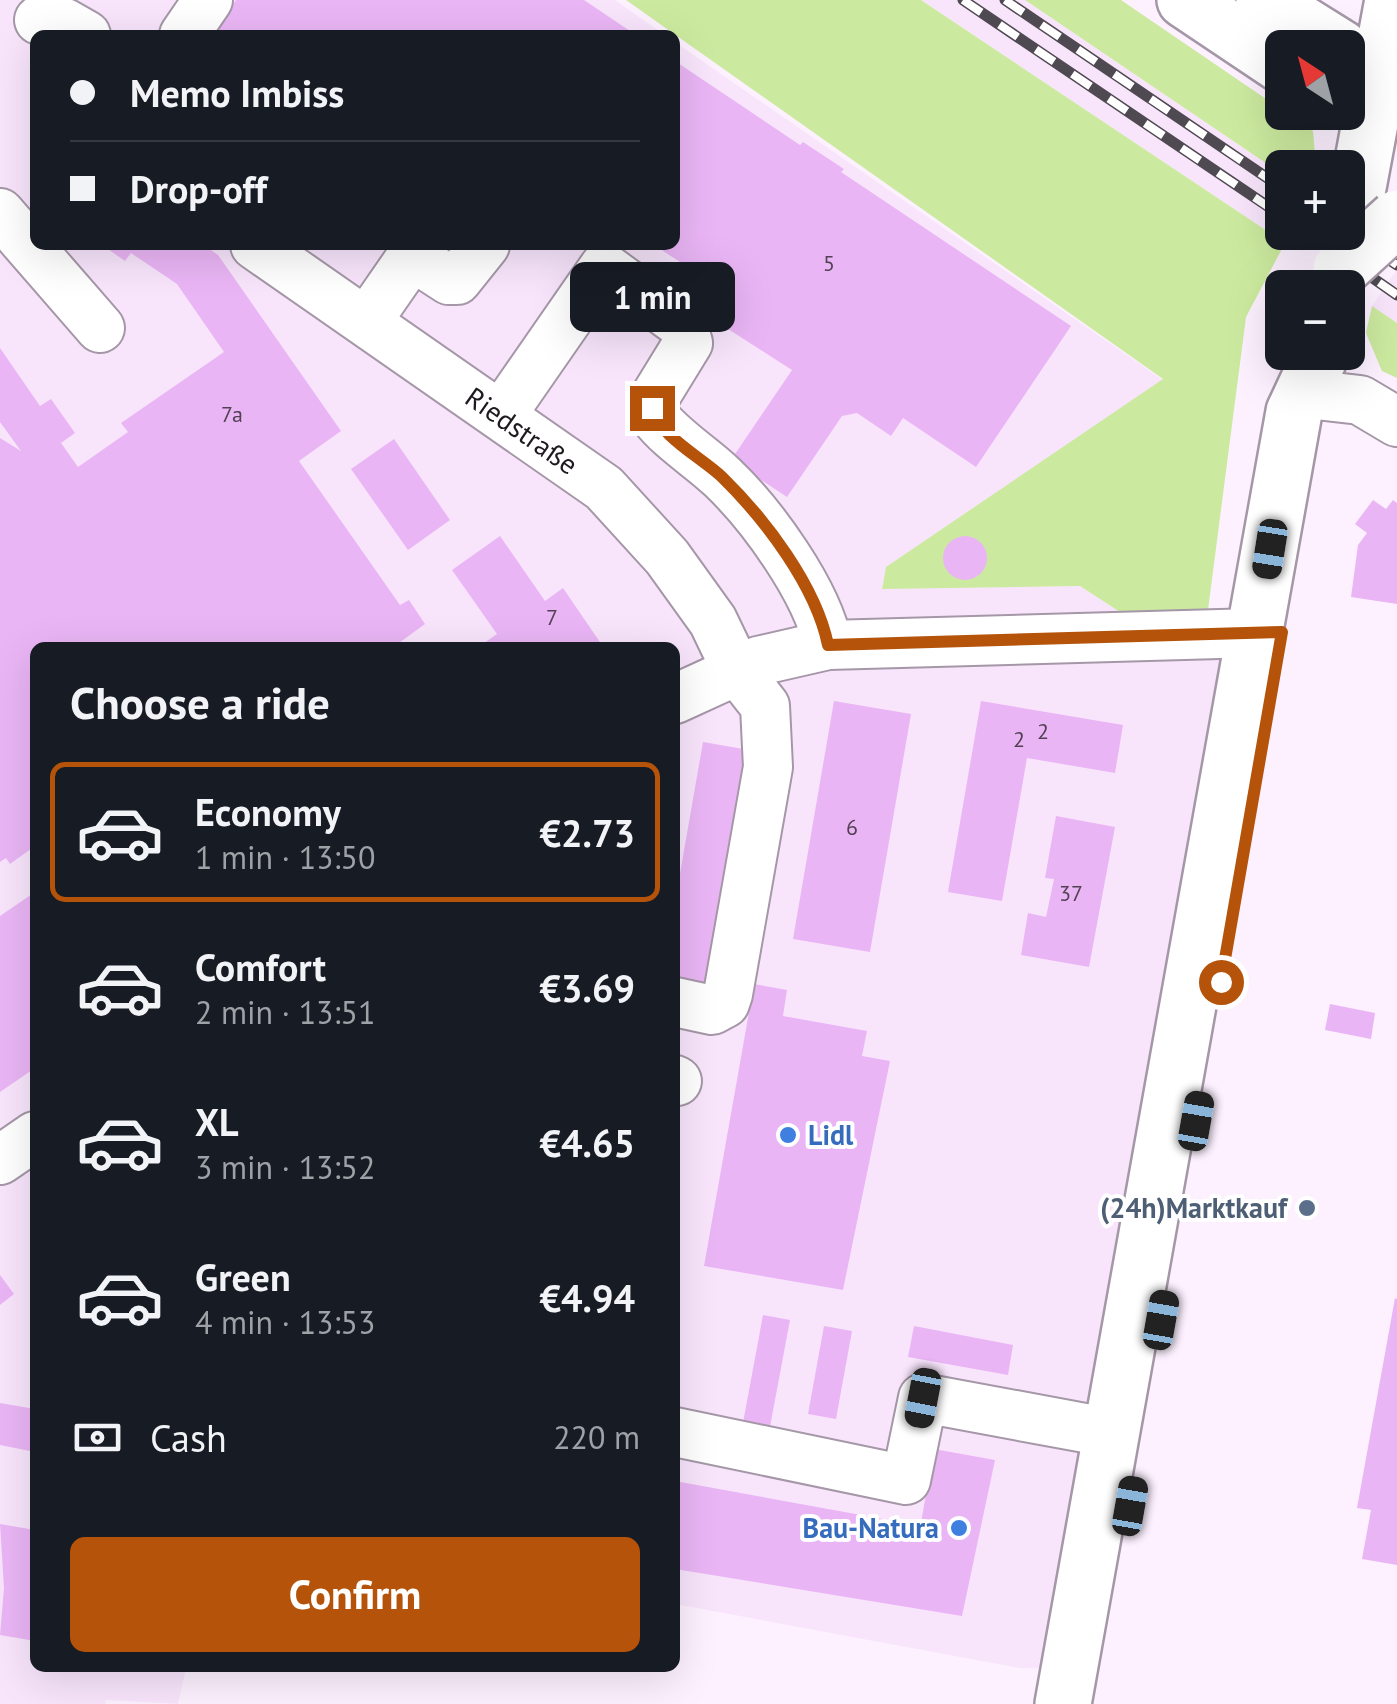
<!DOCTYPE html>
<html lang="en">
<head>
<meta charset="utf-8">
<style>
  body { margin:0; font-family:"PT Sans",sans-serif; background:#242831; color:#f1f3f6; height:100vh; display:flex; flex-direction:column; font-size:38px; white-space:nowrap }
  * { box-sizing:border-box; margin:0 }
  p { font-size:32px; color:#9ea1a6 }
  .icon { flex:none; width:55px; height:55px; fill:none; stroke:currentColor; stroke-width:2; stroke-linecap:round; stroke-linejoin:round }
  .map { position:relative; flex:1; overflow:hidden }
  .sheet { position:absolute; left:30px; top:642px; width:650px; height:1030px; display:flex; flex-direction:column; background:#171b24; border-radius:15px; box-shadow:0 10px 40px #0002 }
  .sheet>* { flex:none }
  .hud { position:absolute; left:30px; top:30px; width:650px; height:220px; border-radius:15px; box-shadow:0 10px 40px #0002; display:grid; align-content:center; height:220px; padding:0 40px; background:#171b24 }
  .needle { width:65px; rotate:324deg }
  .tools { position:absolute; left:1265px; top:30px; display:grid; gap:20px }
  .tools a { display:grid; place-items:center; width:100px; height:100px; border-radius:15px; background:#171b24; box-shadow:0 10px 40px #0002; font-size:50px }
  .end { position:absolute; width:45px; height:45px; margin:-22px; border:12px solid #b45309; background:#fff; box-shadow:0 0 0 5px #fff }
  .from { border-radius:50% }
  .bubble { position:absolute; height:70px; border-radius:15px; background:#171b24; box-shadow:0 10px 40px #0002; font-size:32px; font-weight:800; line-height:70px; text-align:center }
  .car { position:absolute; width:30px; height:60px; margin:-30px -15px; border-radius:12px; box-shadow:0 0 8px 2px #0007; background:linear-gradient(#222 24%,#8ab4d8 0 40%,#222 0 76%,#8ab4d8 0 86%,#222 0) }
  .hud b { display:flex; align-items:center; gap:35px; height:95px; font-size:38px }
  .hud b+b { border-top:2px solid #363941 }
  .hud i { width:25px; height:25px; background:#f1f3f6 }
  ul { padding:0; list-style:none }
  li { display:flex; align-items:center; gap:30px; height:140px; margin:0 20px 15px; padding:0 20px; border:5px solid transparent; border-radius:15px }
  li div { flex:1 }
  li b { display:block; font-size:38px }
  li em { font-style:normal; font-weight:800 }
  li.selected { border-color:#b45309 }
  li>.icon { width:90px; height:90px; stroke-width:1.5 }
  h2 { padding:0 40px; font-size:45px; line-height:120px }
  .pay { display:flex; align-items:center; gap:25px; height:110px; padding:0 40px; font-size:38px }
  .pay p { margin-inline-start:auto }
  .cta { display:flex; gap:20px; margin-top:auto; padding:20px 40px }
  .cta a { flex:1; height:115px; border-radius:15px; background:#b45309; color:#fff; font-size:40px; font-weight:800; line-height:115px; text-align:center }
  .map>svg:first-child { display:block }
  .built { fill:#f8e5fc }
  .green { fill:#ccea9f }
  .building { fill:#eab5f5 }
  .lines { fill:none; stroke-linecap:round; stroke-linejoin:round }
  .minor-casing { stroke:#a597a7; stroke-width:52 }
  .major-casing { stroke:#a597a7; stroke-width:60 }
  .minor { stroke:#fff; stroke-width:48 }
  .major { stroke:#fff; stroke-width:55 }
  .rail-casing { stroke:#4f4951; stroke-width:11 }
  .rail { stroke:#fff; stroke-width:8; stroke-dasharray:22; stroke-linecap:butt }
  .major-bridge-casing { stroke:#a597a7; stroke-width:60; stroke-linecap:butt }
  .major-bridge { stroke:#fff; stroke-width:55 }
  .route { stroke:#b45309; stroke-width:12 }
  .shop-dot { fill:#3f7fe0; stroke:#fff; stroke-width:4 }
  .service-dot { fill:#5c6f8a; stroke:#fff; stroke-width:4 }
  .labels { text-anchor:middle; stroke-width:8; stroke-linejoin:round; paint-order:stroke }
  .number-label { font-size:22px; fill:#524155 }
  .street-label { font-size:28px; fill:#1f1a20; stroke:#fff }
  .shop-label { font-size:28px; font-weight:bold; fill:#366cbe; stroke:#fff; text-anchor:start }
  .service-label { font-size:28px; font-weight:bold; fill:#4e5e75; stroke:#fff; text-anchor:end }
</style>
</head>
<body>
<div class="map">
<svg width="1397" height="1704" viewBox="0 0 1397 1704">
  <rect width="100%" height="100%" fill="#fdf1ff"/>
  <!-- built -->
  <g class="built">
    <path d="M0 0H615L665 35H35V245H675V42L1163 380 886 567 882 588 1080 586 1123 614 1259 612 1069 1669 1020 1668 675 1604V648H35V1668H186L178 1704 106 1700 105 1704H0Z"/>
    <path d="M921 0H1025L1282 174V232L1293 233 1285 243Z"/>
    <path d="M1397 269V378L1382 371 1366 333 1372 306Z"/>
  </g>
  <!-- green -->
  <g class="green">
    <path d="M626 0H921L1285 243 1246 317 1208 610 1123 614 1080 586 882 589 886 567 1163 379Z"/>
    <path d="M1025 0H1121L1313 131 1316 167 1282 168V174Z"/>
    <path d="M1372 306 1397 323V378L1382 371 1366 333Z"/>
  </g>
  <!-- building -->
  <g class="building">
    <path d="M236 0H584L636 35H213Z"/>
    <path d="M675 61 800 145 803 142 844 169 841 172 1071 326 976 467 903 418 891 436 857 413 842 416 787 497 731 460 792 370 692 306 709 281 654 245H675Z"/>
    <path d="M102 245H204L218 255 341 431 299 461 400 605 409 600 425 624 392 648H35V846L10 864 6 858 0 862V438L21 451 0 422V348L40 406 51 399 75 433 61 443 78 467 128 432 121 423 224 352 177 284 131 253 125 261Z"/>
    <path d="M394 439 450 520 408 550 351 469Z"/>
    <path d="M1373 500 1386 509 1393 500 1397 503V604L1351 597 1358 545 1367 533 1355 524Z"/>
    <path d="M500 536 545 601 563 588 604 648H477L497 634 452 570Z"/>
    <circle cx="965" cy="558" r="22"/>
    <path d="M834 701 911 714 870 952 793 939Z"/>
    <path d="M981 701 1123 725 1115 773 1027 758 1002 901 948 892Z"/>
    <path d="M703 742 755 751 714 985 675 979V902Z"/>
    <path d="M1056 816 1115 827 1089 967 1021 955 1028 913 1046 917 1054 879 1045 878Z"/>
    <path d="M35 892V1068L0 1092V916Z"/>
    <path d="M754 984 787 990 783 1016 867 1031 862 1056 890 1061 843 1290 704 1266Z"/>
    <path d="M1330 1004 1375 1013 1371 1039 1325 1030Z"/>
    <path d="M0 1275 14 1294 0 1305Z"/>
    <path d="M1395 1298 1397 1299V1565L1362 1559 1371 1510 1357 1508Z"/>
    <path d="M763 1315 790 1320 769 1432 742 1428Z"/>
    <path d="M824 1326 852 1331 836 1419 808 1414Z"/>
    <path d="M914 1326 1013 1345 1008 1375 908 1357Z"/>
    <path d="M0 1403 35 1409V1452L0 1445Z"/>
    <path d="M934 1449 995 1460 962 1616 675 1569V1481L905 1523 903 1531 919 1534Z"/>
    <path d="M0 1524 35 1530V1641L0 1635 4 1588Z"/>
  </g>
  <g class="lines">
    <defs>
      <g id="minor">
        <path d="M39 20 65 23 86 35"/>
        <path d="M184 35 208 0"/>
        <path d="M0 213 100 328"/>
        <path id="s1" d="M255 245 604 488 667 557 713 621 736 669 765 706 768 767 728 994 725 1003 712 1010 675 1002"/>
        <path d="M367 321 412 256 449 280H457L485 245"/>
        <path d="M1325 396 1360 400 1397 422"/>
        <path d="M502 414 604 267 683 325 688 343 653 400V415C671 439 700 456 722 477 762 515 817 591 828 645"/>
        <path d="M675 699 758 661 828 645 1255 633"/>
        <path d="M675 1080 677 1081"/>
        <path d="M0 1160 35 1136"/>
        <path d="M675 1432 906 1480 923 1398 1112 1433"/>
      </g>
      <g id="major">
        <path d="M1185 0 1282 65"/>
        <path d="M1264 0 1341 48"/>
        <path d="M1356 198 1393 0"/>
        <path d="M1063 1704 1294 412 1322 352"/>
      </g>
    </defs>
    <!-- minor casing -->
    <use href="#minor" class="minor-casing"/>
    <!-- major casing -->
    <use href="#major" class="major-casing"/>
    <!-- minor -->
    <use href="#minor" class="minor"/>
    <!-- major -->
    <use href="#major" class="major"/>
    <defs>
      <g id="rail">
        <path d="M963 0 1282 216"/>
        <path d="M1005 0 1282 188"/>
        <path d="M1307 232 1397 295"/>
        <path d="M1348 232 1397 265"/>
      </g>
    </defs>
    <!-- rail casing -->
    <use href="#rail" class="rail-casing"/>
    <!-- rail -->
    <use href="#rail" class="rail"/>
    <defs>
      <path id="major-bridge" d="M1341 269 1397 218"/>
    </defs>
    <!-- major-bridge casing -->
    <use href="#major-bridge" class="major-bridge-casing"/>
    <!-- major-bridge -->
    <use href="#major-bridge" class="major-bridge"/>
  </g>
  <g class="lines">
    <!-- route -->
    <path class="route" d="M652 408C658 435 702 458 722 477 765 519 816 586 828 645L1282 632 1221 982"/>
  </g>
  <!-- markers -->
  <g class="shop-dot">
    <circle cx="788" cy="1135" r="10"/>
    <circle cx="959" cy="1528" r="10"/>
  </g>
  <circle class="service-dot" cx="1307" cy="1208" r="10"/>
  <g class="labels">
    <!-- number labels -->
    <g class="number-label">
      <text x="829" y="271">5</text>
      <text x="232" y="422">7a</text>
      <text x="552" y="625">7</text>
      <text x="1043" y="739">2</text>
      <text x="1019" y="747">2</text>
      <text x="852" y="835">6</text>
      <text x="1071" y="901">37</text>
    </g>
    <!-- street labels -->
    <g class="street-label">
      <text dy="10" stroke="none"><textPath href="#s1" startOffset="325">Riedstraße</textPath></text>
    </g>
    <!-- shop labels -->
    <g class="shop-label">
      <text x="808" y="1145">Lidl</text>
      <text x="939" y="1538" text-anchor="end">Bau-Natura</text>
    </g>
    <!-- service labels -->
    <g class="service-label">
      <text x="1287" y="1218">(24h)Marktkauf</text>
    </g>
  </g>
</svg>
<div class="tools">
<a><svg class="needle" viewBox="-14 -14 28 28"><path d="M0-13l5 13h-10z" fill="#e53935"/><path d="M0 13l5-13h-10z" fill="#9ea1a6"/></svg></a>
<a>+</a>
<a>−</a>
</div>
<i class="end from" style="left:1221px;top:982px"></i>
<i class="end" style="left:652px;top:408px"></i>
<div class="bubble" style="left:570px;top:262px;width:165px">1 min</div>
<i class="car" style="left:1270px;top:549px;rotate:189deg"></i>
<i class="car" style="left:1196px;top:1121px;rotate:10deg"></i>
<i class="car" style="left:1161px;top:1320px;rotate:10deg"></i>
<i class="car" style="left:923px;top:1398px;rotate:191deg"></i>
<i class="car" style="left:1130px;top:1506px;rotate:10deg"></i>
<div class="hud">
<b><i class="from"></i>Memo Imbiss</b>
<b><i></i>Drop-off</b>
</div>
<section class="sheet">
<h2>Choose a ride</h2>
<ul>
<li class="selected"><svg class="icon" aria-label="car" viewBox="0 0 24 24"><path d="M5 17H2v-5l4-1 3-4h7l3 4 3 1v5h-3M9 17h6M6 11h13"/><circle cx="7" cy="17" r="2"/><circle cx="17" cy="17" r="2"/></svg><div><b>Economy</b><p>1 min · 13:50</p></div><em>€2.73</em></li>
<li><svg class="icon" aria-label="car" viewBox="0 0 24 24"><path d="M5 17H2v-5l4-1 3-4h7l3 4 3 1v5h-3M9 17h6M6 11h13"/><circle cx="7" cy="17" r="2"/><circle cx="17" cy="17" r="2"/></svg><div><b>Comfort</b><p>2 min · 13:51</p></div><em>€3.69</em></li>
<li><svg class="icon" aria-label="car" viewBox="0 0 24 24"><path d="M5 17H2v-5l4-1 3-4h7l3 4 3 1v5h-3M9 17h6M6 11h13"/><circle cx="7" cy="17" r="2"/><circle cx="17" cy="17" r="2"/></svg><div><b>XL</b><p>3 min · 13:52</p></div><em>€4.65</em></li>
<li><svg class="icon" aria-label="car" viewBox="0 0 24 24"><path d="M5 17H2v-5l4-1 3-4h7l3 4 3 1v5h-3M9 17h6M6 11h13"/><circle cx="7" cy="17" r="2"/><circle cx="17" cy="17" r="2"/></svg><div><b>Green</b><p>4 min · 13:53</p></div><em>€4.94</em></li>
</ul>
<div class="pay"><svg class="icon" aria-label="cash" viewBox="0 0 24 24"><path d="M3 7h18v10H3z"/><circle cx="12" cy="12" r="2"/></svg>Cash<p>220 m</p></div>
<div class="cta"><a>Confirm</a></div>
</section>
</div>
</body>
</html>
